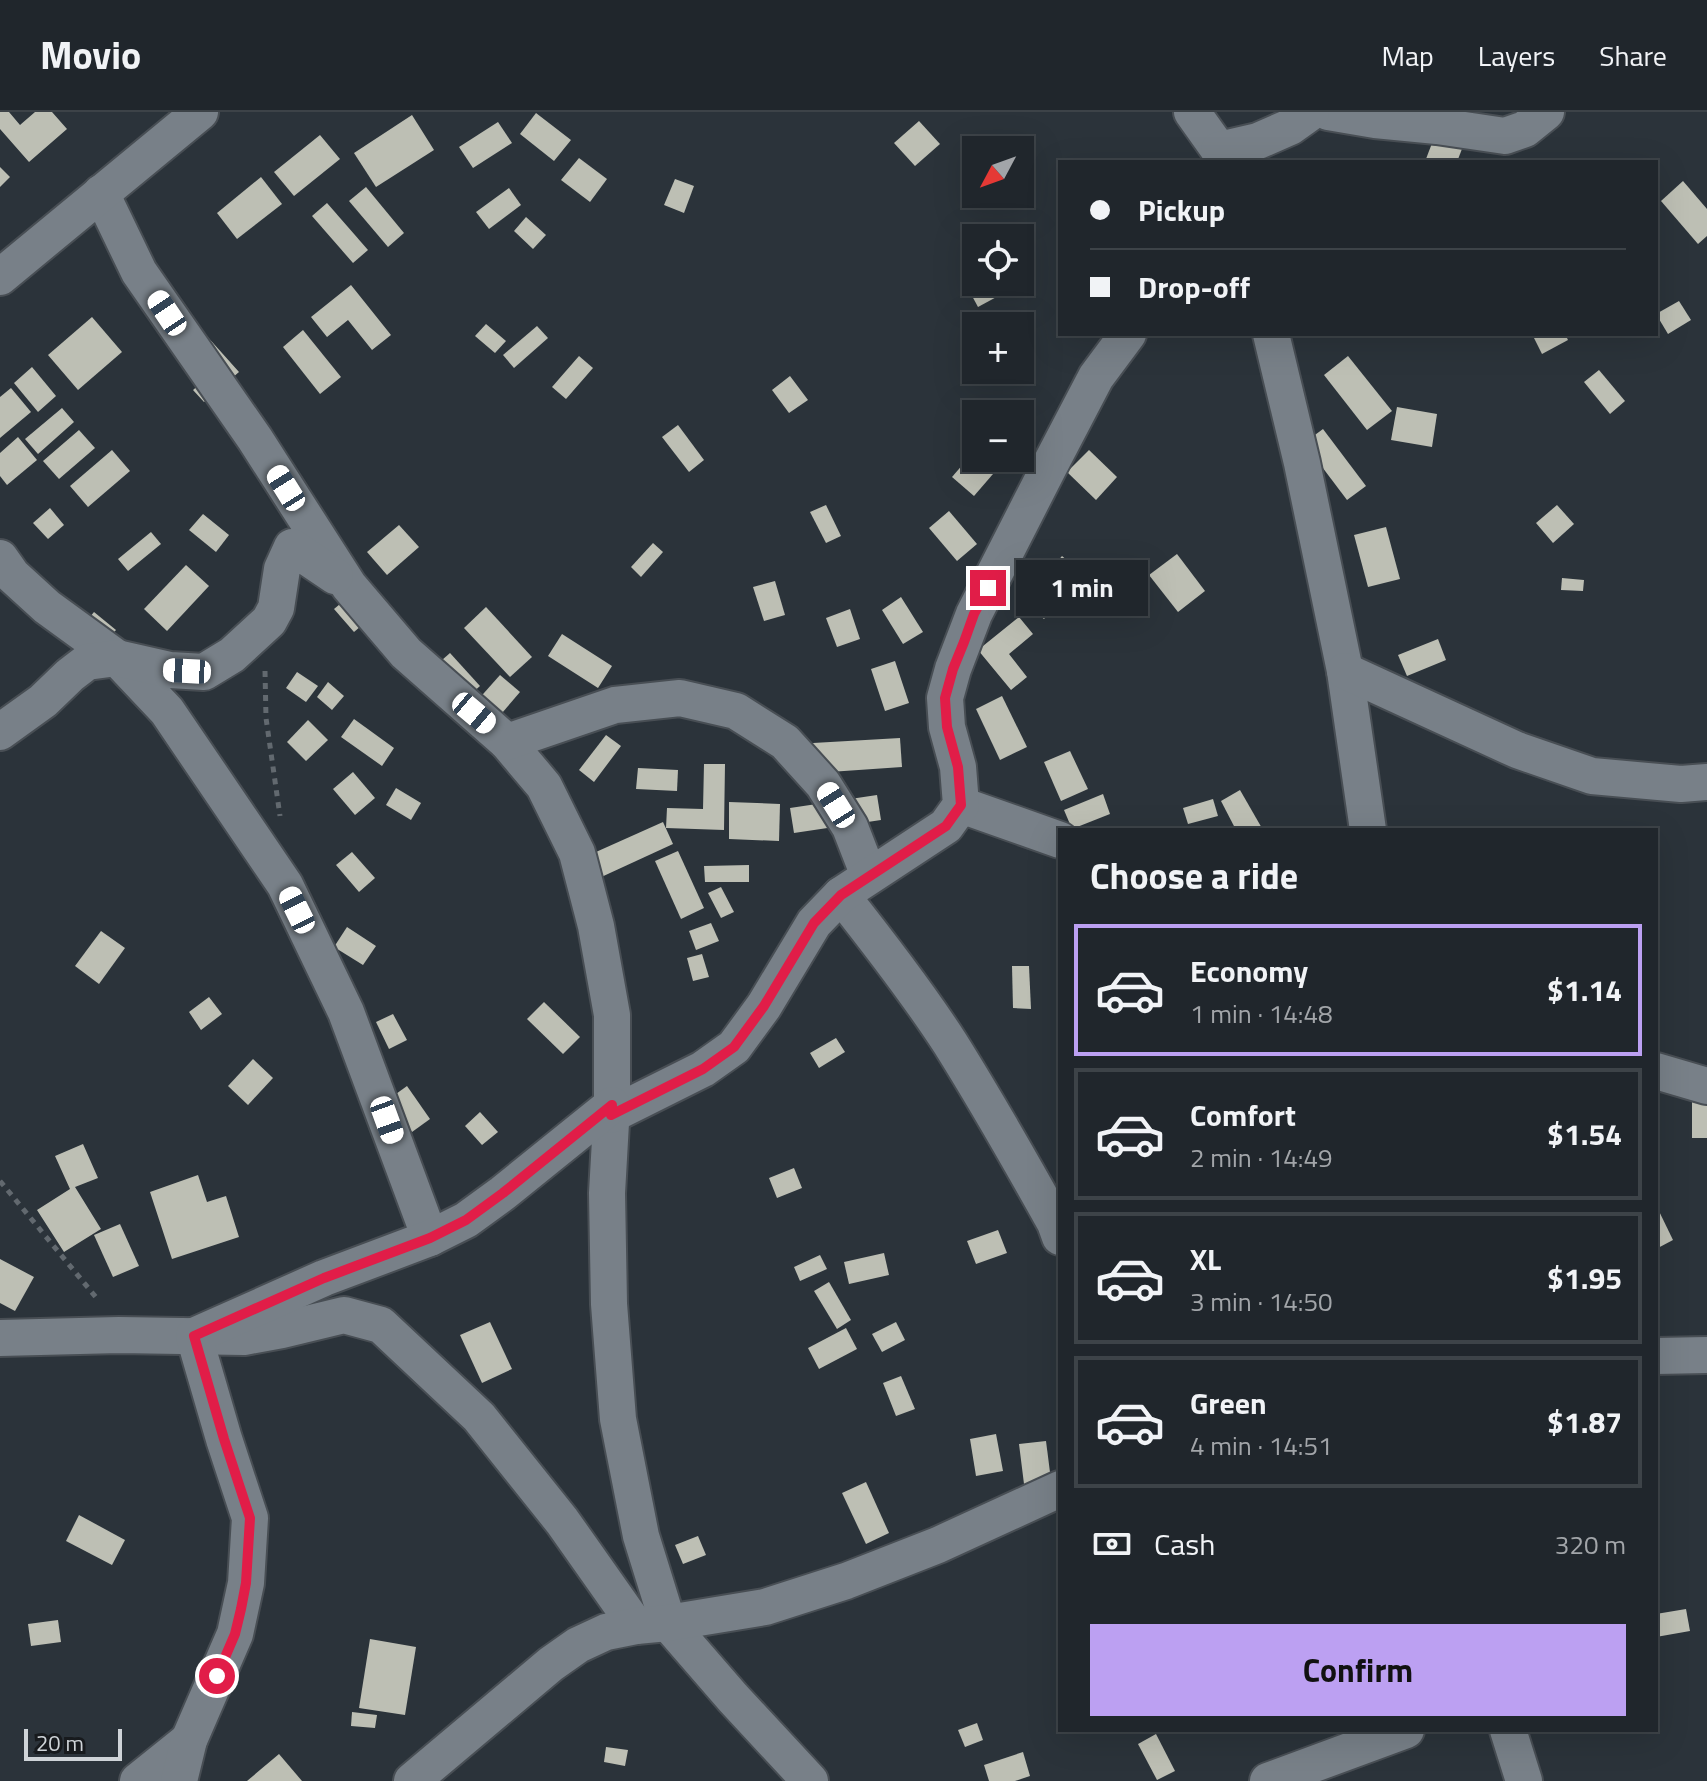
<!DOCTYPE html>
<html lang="en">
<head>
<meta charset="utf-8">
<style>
  body { margin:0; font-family:"Titillium Web",sans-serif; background:#2d3238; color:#f1f3f6; height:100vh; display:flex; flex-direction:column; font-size:30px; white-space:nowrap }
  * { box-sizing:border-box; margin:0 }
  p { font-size:26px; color:#a2a5a9 }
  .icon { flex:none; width:44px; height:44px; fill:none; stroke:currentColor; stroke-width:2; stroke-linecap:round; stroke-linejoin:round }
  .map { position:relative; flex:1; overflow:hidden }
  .sheet { position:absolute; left:1058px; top:716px; width:600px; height:904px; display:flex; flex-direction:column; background:#20262c; border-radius:0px; box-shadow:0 8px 32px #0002,0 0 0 2px #3d4348 }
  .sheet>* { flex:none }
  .guide { position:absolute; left:1058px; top:48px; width:600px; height:176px; border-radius:0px; box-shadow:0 8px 32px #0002,0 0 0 2px #3d4348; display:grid; align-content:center; height:176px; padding:0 32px; background:#20262c }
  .needle { width:52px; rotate:229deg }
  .controls { position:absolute; left:962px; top:24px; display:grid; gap:16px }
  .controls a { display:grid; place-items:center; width:72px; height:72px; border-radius:0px; background:#20262c; box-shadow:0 8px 32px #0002,0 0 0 2px #3d4348; font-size:40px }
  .scale { position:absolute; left:24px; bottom:20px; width:98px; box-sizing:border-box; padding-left:8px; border:4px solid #cfd4d8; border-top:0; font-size:22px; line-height:28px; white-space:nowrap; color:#cfd4d8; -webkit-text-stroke:6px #171a1d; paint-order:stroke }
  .end { position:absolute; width:36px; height:36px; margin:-18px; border:10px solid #e11d48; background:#fff; box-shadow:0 0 0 4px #fff }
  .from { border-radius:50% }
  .bubble { position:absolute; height:56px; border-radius:0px; background:#20262c; box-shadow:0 8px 32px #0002,0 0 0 2px #3d4348; font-size:26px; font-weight:700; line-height:56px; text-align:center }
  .car { position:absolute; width:24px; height:48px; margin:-24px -12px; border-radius:10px; box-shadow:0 0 6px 2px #0007; background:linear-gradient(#fff 24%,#345 0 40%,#fff 0 76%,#345 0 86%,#fff 0) }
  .guide b { display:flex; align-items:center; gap:28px; height:76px; font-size:30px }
  .guide b+b { border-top:2px solid #3d4348 }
  .guide i { width:20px; height:20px; background:#f1f3f6 }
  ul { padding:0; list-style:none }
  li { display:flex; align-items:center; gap:24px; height:132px; margin:0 16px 12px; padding:0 16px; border:4px solid #3d4348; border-radius:0px }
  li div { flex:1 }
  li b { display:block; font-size:30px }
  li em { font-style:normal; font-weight:700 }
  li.active { border-color:#bca0f2 }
  li>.icon { width:72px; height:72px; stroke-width:1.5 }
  h2 { padding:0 32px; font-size:36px; line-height:96px }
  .pay { display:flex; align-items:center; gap:20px; height:88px; padding:0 32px; font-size:30px }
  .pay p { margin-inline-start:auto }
  .button { display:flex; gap:16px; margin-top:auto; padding:16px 32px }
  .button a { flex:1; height:92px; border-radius:0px; background:#bca0f2; color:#111; font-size:32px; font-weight:700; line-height:92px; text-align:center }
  header { display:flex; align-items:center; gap:48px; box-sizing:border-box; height:112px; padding:0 40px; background:#20262c; border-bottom:2px solid #3d4348 }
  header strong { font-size:38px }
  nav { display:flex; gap:44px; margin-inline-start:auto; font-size:28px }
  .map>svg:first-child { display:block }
  .building { fill:#bdbfb4 }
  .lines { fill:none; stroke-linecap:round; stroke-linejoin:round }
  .minor-casing { stroke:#484e54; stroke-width:40 }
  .path { stroke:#62696f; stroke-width:5; stroke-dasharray:6 6; stroke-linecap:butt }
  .minor { stroke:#788088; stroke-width:36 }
  .route { stroke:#e11d48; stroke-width:10 }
</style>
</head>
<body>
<header>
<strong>Movio</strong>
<nav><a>Map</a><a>Layers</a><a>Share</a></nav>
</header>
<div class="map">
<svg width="1707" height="1669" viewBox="0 0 1707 1669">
  <rect width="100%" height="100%" fill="#2b333a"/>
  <!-- building -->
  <g class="building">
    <path d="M0 0H9L20 13 35 0H52L67 17 29 50 0 17Z"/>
    <path d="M536 1 571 28 554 49 520 22Z"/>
    <path d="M412 3 434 38 376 75 354 41Z"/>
    <path d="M919 9 940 32 915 54 894 31Z"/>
    <path d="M498 10 512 31 473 56 459 35Z"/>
    <path d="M1440 10 1468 21 1457 50H1433L1426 47Z"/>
    <path d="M320 23 340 47 294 84 274 60Z"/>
    <path d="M579 46 607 67 590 90 561 68Z"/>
    <path d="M0 55 10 65 0 75Z"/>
    <path d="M261 65 282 92 237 127 217 101Z"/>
    <path d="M675 67 694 74 684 101 664 93Z"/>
    <path d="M1683 69 1707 97V124L1698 132 1661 89Z"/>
    <path d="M366 75 404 121 388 135 349 89Z"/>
    <path d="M509 76 521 93 489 117 476 100Z"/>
    <path d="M327 91 368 138 353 151 312 104Z"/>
    <path d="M526 105 546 123 533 137 514 119Z"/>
    <path d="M993 170 1002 182 978 195 971 182Z"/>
    <path d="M351 173 391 223 372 238 348 208 327 225 311 205Z"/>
    <path d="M1679 189 1691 208 1668 222 1656 202Z"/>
    <path d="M92 205 122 240 78 278 48 243Z"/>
    <path d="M486 212 506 229 495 241 475 224Z"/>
    <path d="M537 214 548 226 514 256 503 243Z"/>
    <path d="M303 218 341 265 320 282 283 235Z"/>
    <path d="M205 222 239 260 204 290 193 278 216 258 193 232Z"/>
    <path d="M1532 222H1565L1568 228 1542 242Z"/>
    <path d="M579 244 593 256 566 287 552 275Z"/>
    <path d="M1348 244 1392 299 1367 318 1324 263Z"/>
    <path d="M32 255 56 284 38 300 14 271Z"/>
    <path d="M1599 258 1625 289 1610 302 1584 270Z"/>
    <path d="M790 264 808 288 789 301 772 278Z"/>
    <path d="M11 276 31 300 0 326V285Z"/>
    <path d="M1397 295 1437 302 1432 335 1391 328Z"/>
    <path d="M62 296 74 310 38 342 25 327Z"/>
    <path d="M678 313 704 348 689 360 662 325Z"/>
    <path d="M1323 317 1366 374 1347 388 1304 331Z"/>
    <path d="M79 318 95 336 59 367 43 349Z"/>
    <path d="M18 325 37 348 7 373 0 364V341Z"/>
    <path d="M112 338 130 359 88 395 70 374Z"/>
    <path d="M1089 338 1117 365 1096 388 1067 360Z"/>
    <path d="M971 343 993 362 974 384 952 365Z"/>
    <path d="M826 393 841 424 826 431 810 400Z"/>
    <path d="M1557 393 1574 412 1553 431 1536 411Z"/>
    <path d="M50 396 64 413 48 427 33 411Z"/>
    <path d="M949 399 977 432 957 449 929 416Z"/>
    <path d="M203 402 229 423 216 440 189 418Z"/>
    <path d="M399 413 419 435 387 463 367 440Z"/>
    <path d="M1386 415 1400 467 1368 475 1354 423Z"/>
    <path d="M151 420 161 432 128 459 118 447Z"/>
    <path d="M653 431 663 440 641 465 631 455Z"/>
    <path d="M1177 442 1205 479 1178 500 1149 463Z"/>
    <path d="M1062 444 1083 462 1044 507 1023 490Z"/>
    <path d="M186 453 209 474 167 519 144 497Z"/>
    <path d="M1562 466 1584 468 1583 479 1561 478Z"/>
    <path d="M369 468 388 491 354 520 334 497Z"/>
    <path d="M775 469 785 503 764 509 753 475Z"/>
    <path d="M901 485 923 520 903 532 882 498Z"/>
    <path d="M486 495 532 545 510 565 464 516Z"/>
    <path d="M850 497 860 527 837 535 826 506Z"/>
    <path d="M94 500 116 518 98 539 77 521Z"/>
    <path d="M1019 505 1033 522 1009 542 1027 565 1011 578 978 538Z"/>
    <path d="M562 522 612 554 598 576 548 544Z"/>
    <path d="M1438 527 1446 548 1407 564 1398 543Z"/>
    <path d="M450 541 480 574 463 589 433 556Z"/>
    <path d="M895 549 909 591 885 599 871 557Z"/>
    <path d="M297 560 318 574 306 590 286 576Z"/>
    <path d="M500 563 520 580 496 608 476 590Z"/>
    <path d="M328 570 344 584 332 598 317 585Z"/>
    <path d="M1002 584 1027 635 1000 648 976 597Z"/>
    <path d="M354 607 394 636 382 654 341 625Z"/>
    <path d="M308 608 328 628 306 649 287 630Z"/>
    <path d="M606 623 621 634 594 670 579 658Z"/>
    <path d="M900 626 902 655 815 661 813 631Z"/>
    <path d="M1070 639 1088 677 1061 689 1044 650Z"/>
    <path d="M704 652H725L724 718 666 716 667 696 703 697Z"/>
    <path d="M638 656 678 658 677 679 636 677Z"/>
    <path d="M353 660 375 686 355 703 333 677Z"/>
    <path d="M396 676 421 691 411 708 386 693Z"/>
    <path d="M1240 678 1263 718H1236L1221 689Z"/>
    <path d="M1103 682 1110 702 1072 717 1064 698Z"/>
    <path d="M877 683 881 708 794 721 790 696Z"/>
    <path d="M1213 687 1218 704 1188 712 1183 696Z"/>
    <path d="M729 690 780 692 779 729 729 727Z"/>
    <path d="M663 710 673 732 597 767 587 744Z"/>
    <path d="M678 739 704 796 681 807 655 749Z"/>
    <path d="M352 740 375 766 359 780 336 753Z"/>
    <path d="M749 753V770H705L704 754Z"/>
    <path d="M721 775 734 800 721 806 708 781Z"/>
    <path d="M711 811 719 829 696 838 689 819Z"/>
    <path d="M347 815 376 834 363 853 334 835Z"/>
    <path d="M101 819 125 836 99 872 75 854Z"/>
    <path d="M702 842 709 865 693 869 687 846Z"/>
    <path d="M1012 854H1029L1031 897 1013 896Z"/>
    <path d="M209 885 222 902 201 918 189 900Z"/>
    <path d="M544 890 580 925 563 942 527 907Z"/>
    <path d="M393 902 407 928 389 937 376 910Z"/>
    <path d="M836 926 845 940 819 956 810 941Z"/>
    <path d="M253 947 273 966 248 993 228 974Z"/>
    <path d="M407 974 430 1007 412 1020 389 987Z"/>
    <rect x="1692" y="988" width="15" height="38"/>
    <path d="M480 1000 498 1020 482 1033 465 1014Z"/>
    <path d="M83 1032 98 1066 75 1075 101 1117 64 1140 37 1098 70 1077 55 1044Z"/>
    <path d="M794 1056 802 1076 777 1086 769 1066Z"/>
    <path d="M198 1063 207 1090 226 1084 239 1125 172 1147 150 1080Z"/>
    <path d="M1656 1093 1673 1128 1656 1137Z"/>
    <path d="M120 1112 139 1154 113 1165 94 1123Z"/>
    <path d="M998 1118 1007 1141 976 1152 967 1129Z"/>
    <path d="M884 1141 889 1163 849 1172 844 1150Z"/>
    <path d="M820 1143 827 1157 800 1169 794 1155Z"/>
    <path d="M0 1147 34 1165 15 1199 0 1191Z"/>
    <path d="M829 1170 851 1208 837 1217 814 1179Z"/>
    <path d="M490 1210 512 1257 482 1271 460 1223Z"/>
    <path d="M896 1210 905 1228 882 1240 872 1222Z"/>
    <path d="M846 1216 857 1237 819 1257 808 1236Z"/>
    <path d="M901 1264 915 1297 896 1304 883 1271Z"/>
    <path d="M996 1322 1003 1359 976 1364 970 1327Z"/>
    <path d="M1046 1329 1051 1368 1024 1372 1019 1332Z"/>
    <path d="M866 1370 889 1421 866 1432 842 1381Z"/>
    <path d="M79 1403 125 1428 112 1453 66 1429Z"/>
    <path d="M698 1424 706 1443 683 1452 675 1433Z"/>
    <path d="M1686 1497 1690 1519 1656 1525V1502Z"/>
    <path d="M58 1508 61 1530 31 1534 28 1512Z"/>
    <path d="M370 1527 416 1535 405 1603 359 1596Z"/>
    <path d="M352 1600 377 1603 375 1616 351 1614Z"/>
    <path d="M977 1611 983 1628 965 1635 958 1618Z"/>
    <path d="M1156 1622 1175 1659 1157 1668 1138 1632Z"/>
    <path d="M606 1635 628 1638 625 1654 604 1650Z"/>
    <path d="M1023 1640 1030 1664 1015 1669H989L984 1653Z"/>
    <path d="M279 1642 302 1669H247Z"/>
  </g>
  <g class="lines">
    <defs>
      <g id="minor">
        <path d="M1192 0 1219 38 1223 50"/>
        <path d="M1328 0 1375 8 1437 14 1505 24 1525 17 1546 0"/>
        <path d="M1219 38 1258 29 1290 15 1311 0"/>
        <path d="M101 81 139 160 255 327 349 474 406 541 507 630 544 674 577 741 596 814 612 903V993L607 1081 609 1192 618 1307 641 1424 668 1511 733 1586 810 1669"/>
        <path d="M0 165 200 0"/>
        <path d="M1271 222 1302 351 1345 559 1368 718"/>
        <path d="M0 446 12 463 47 495 117 546 167 599 285 773 346 900 430 1126"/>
        <path d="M1345 559 1517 638 1592 664 1681 672 1707 670"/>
        <path d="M0 620 43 589 70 563 87 550 117 546 170 558 204 560 232 543 269 509 276 496 282 457 292 435 335 464"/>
        <path d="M507 630 615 593 680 586 736 599 785 630 823 672 850 715 869 764"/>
        <path d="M961 693 1060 728"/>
        <path d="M841 783C879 831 917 880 950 931 987 990 1021 1050 1055 1111L1060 1125"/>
        <path d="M1656 959 1707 974"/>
        <path d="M611 1003 703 957 734 935 764 894 814 811 841 783 946 714 961 693 958 655 947 615 945 586 953 557 974 502 1050 353 1096 265 1128 222"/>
        <path d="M0 1226 119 1223 244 1225 282 1218 344 1203 381 1213 479 1305 562 1409 636 1514"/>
        <path d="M1656 1244 1707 1243"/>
        <path d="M1508 1618 1524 1669"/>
        <path d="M138 1669 189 1628"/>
        <path d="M179 1669 189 1628 235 1522 246 1471 250 1406 224 1327 194 1224 324 1166 430 1126 466 1108 503 1081 612 993"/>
        <path d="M412 1669 551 1552 578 1533 606 1520 636 1514 668 1511 765 1495 846 1469 938 1433 1060 1377"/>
        <path d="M1268 1669 1406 1618"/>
      </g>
    </defs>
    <!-- minor casing -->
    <use href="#minor" class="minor-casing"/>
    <!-- path -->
    <g class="path">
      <path d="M265 559 266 606 280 704"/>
      <path d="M0 1069 99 1189"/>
    </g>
    <!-- minor -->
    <use href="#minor" class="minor"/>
  </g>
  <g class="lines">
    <!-- route -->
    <path class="route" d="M217 1564 235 1522 241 1497 246 1471 250 1406 224 1327 194 1224 324 1166 430 1126 466 1108 503 1081 612 993 611 1003 703 957 734 935 764 894 814 811 841 783 946 714 961 693 958 655 947 615 945 586 953 557 964 530 974 502 988 476"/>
  </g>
</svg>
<div class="controls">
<a><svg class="needle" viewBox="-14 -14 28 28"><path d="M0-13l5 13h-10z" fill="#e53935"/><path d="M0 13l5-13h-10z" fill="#a2a5a9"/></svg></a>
<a><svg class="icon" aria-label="locate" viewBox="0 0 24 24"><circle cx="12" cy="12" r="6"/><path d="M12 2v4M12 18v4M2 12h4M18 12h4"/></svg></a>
<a>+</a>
<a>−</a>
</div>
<div class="scale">20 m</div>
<i class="end from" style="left:217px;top:1564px"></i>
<i class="end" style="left:988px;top:476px"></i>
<div class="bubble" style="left:1016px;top:448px;width:132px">1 min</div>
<i class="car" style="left:167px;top:201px;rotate:326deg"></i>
<i class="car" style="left:286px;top:376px;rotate:328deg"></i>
<i class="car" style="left:187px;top:559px;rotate:273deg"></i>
<i class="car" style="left:474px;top:601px;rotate:130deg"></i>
<i class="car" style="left:836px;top:693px;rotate:328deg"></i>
<i class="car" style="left:297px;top:798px;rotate:334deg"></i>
<i class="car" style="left:387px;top:1008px;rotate:160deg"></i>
<div class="guide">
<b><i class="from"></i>Pickup</b>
<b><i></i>Drop-off</b>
</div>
<section class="sheet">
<h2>Choose a ride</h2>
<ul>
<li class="active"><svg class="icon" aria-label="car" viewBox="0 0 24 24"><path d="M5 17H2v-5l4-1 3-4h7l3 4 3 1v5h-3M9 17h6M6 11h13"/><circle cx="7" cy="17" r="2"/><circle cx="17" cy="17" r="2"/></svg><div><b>Economy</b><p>1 min · 14:48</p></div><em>$1.14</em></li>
<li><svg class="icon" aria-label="car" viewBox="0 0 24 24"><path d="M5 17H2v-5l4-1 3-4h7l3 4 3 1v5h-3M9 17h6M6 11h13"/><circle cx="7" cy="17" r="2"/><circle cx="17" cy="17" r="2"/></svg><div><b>Comfort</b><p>2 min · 14:49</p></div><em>$1.54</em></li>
<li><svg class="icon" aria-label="car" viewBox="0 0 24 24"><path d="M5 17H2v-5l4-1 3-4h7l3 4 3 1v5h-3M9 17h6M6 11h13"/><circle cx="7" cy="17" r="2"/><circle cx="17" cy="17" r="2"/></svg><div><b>XL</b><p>3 min · 14:50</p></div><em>$1.95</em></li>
<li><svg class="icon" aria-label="car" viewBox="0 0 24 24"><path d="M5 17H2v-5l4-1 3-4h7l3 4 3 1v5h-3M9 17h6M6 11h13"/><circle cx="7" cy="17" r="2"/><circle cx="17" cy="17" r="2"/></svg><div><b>Green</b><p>4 min · 14:51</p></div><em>$1.87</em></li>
</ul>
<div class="pay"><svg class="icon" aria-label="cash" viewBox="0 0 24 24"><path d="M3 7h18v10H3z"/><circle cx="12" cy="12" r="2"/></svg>Cash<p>320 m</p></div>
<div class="button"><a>Confirm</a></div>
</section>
</div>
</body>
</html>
